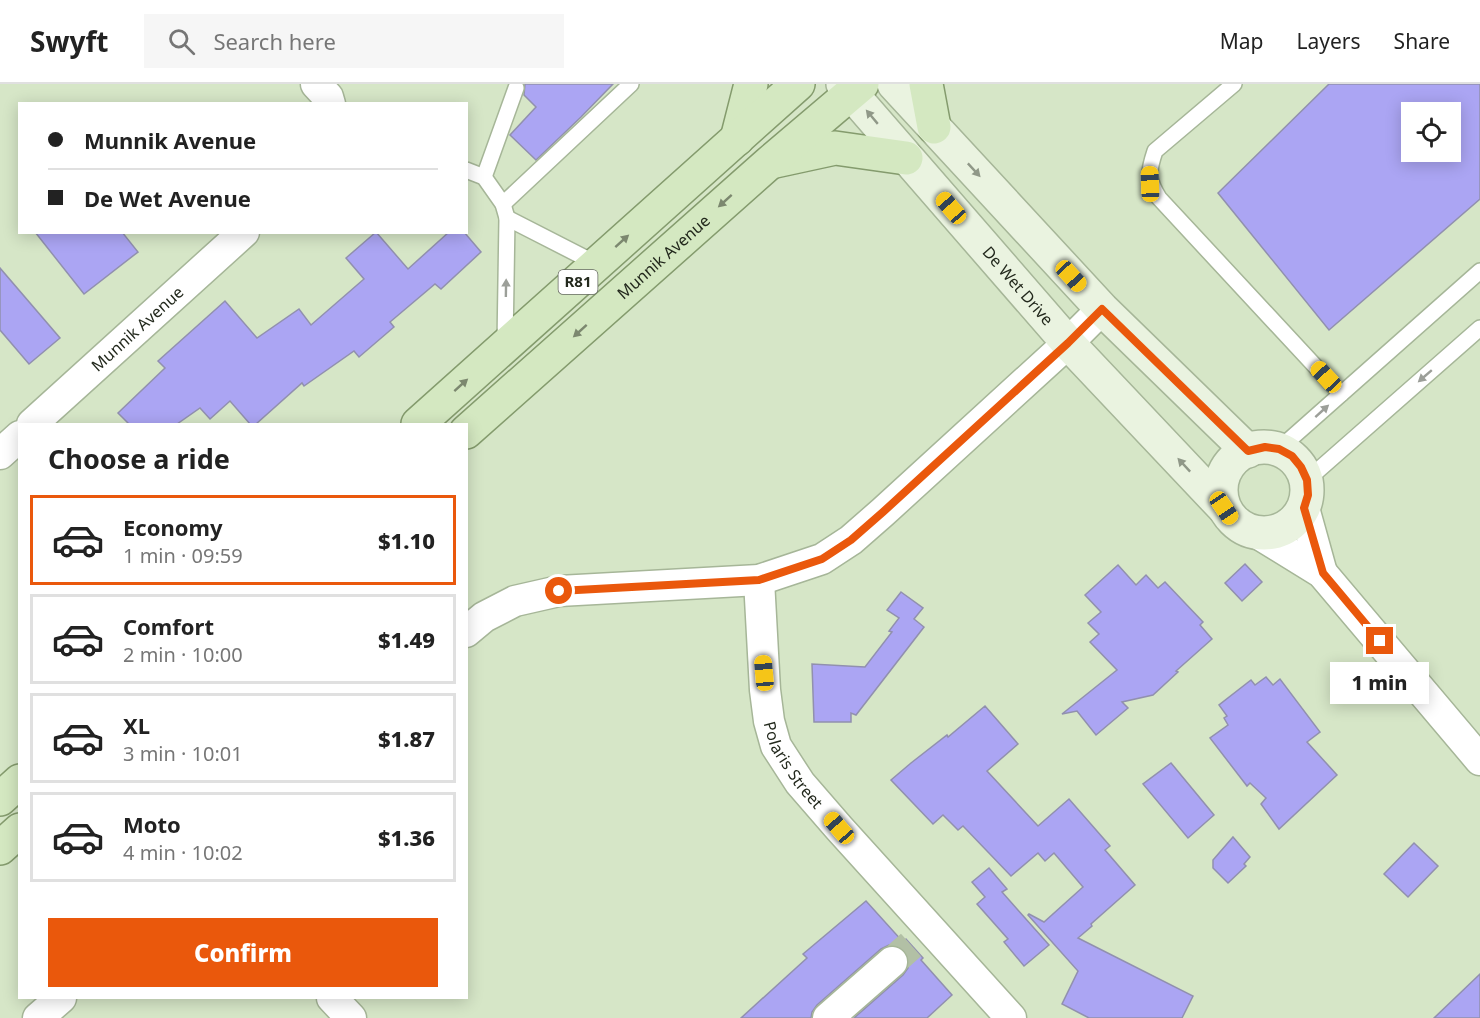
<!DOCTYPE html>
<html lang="en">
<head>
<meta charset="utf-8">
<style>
  body { margin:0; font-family:"Noto Sans",sans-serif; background:#f6f6f6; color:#222; height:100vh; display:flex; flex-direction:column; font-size:22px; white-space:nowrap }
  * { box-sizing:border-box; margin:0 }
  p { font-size:20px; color:#767676 }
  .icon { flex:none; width:33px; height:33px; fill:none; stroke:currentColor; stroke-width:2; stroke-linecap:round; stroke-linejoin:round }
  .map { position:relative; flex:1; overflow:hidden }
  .side { position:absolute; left:18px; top:339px; width:450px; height:576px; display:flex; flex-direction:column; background:#fff; border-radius:0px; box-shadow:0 3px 15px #0003 }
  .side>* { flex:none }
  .guide { position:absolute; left:18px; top:18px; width:450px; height:132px; border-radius:0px; box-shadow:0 3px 15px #0003; display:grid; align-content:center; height:132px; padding:0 30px; background:#fff }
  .controls { position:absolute; left:1401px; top:18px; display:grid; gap:12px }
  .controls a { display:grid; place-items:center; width:60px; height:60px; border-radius:0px; background:#fff; box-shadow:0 3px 15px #0003; font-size:30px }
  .end { position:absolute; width:27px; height:27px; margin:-14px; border:8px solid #ea580c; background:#fff; box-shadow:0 0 0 3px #fff }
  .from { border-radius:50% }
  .bubble { position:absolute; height:42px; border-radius:0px; background:#fff; box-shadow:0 3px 15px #0003; font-size:20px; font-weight:800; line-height:42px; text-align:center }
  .car { position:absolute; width:18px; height:36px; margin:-18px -9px; border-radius:8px; box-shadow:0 0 4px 2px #0007; background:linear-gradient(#f5c518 24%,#345 0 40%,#f5c518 0 76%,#345 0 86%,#f5c518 0) }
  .guide b { display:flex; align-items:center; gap:21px; height:57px; font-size:22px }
  .guide b+b { border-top:2px solid #e0e0e0 }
  .guide i { width:15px; height:15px; background:#222 }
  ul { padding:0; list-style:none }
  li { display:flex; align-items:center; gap:18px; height:90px; margin:0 12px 9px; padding:0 18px; border:3px solid #e0e0e0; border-radius:0px }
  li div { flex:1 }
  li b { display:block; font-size:22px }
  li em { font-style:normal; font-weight:800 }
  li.on { border-color:#ea580c }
  li>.icon { width:54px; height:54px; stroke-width:1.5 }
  h2 { padding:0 30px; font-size:27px; line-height:72px }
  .button { display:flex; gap:12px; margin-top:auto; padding:12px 30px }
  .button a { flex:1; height:69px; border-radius:0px; background:#ea580c; color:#fff; font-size:24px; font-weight:800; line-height:69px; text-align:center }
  header { display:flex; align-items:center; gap:36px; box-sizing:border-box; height:84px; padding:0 30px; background:#fff; border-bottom:2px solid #e0e0e0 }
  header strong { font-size:28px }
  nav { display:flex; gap:33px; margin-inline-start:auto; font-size:21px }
  .search { width:420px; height:54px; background:#f6f6f6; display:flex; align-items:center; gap:15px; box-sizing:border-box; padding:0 21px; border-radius:0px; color:#767676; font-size:22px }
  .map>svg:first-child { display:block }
  .building { fill:#aba5f3; stroke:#9190ae; stroke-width:1.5; fill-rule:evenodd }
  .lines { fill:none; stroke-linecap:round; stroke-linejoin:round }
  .street-tunnel { stroke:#b2c0a5; stroke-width:30; stroke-dasharray:30 15; stroke-linecap:butt }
  .lane-casing { stroke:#a6b698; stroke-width:18 }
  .street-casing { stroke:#a6b698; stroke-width:33 }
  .secondary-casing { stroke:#a6b698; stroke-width:36 }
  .primary-casing { stroke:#849b6d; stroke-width:36 }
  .lane { stroke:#fff; stroke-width:15 }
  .street { stroke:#fff; stroke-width:30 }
  .secondary { stroke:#eaf3e0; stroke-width:33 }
  .primary { stroke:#d4e8c1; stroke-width:33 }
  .oneway { fill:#909888 }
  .oneway2 { fill:#7c886f }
  .oneway3 { fill:#9c9f99 }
  .route { stroke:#ea580c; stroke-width:8 }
  .labels { text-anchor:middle; stroke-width:4.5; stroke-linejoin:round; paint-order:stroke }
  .shield { fill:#fff; stroke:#656961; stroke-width:1.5 }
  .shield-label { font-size:15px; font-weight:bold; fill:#23291d }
  .street-label { font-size:16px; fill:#23291d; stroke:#fff }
</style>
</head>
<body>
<header>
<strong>Swyft</strong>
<div class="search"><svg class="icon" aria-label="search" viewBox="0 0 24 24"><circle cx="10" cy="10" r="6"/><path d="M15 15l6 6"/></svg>Search here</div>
<nav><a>Map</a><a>Layers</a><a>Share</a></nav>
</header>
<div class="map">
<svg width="1480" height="934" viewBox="0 0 1480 934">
  <rect width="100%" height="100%" fill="#d6e6c7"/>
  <!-- building -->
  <g class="building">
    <path d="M525 0H613L581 33 536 76 510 51 536 23 524 11Z"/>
    <path d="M1329 0H1480V115L1329 246 1218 109ZM1412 28H1450V68H1412Z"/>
    <path d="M35 148H122L138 168 84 210Z"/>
    <path d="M376 148 408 185 449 148H464L481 168 441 205 435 200 390 238 394 243 359 273 354 267 304 302 302 299 256 340H250L230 317 210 335 200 324 177 340H129L118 329 165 284 158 277 225 217 257 254 299 225 311 241 364 195 346 174Z"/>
    <path d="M0 184 60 254 29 280 0 246Z"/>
    <path d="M1245 480 1262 498 1242 517 1225 499Z"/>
    <path d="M1118 481 1136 501 1146 491 1158 504 1165 498 1203 538 1200 541 1212 555 1176 587 1178 588 1153 611 1122 618 1128 624 1096 651 1077 627 1062 630 1117 586 1090 558 1099 550 1088 539 1101 528 1085 511Z"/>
    <path d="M901 508 923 524 914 535 924 543 856 631 851 629V638H814L812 580 865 583 892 548 889 547 899 534 887 526Z"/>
    <path d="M1266 593 1273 601 1280 595 1320 648 1307 658 1337 691 1279 745 1261 720 1266 714 1250 699 1247 702 1210 654 1228 641 1224 634 1227 632 1219 621 1251 596 1255 601Z"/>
    <path d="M985 622 1018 660 987 687 1038 742 1069 715 1110 762 1105 766 1135 801 1091 840 1092 842 1078 854 1193 912 1182 934H1089L1062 920 1078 887 1028 831 1029 830 1044 838 1083 803 1054 769 1045 777 1038 769 1011 792 963 742 958 746 943 731 933 740 891 696 911 679 947 651 948 653Z"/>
    <path d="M1171 679 1214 731 1188 754 1143 700Z"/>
    <path d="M1233 753 1250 773 1244 780 1246 782 1228 799 1213 784V776Z"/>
    <path d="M1414 759 1438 782 1408 813 1384 790Z"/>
    <path d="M989 784 1007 805 1002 808 1049 861 1024 882 1004 858 1008 855 977 820 985 813 972 798Z"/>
    <path d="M866 817 903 858 906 855 923 874 921 876 952 911 927 934H854L903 891 908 884 909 875 905 867 898 862 889 861 881 865 817 921 812 928 811 934H741L807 874 803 870Z"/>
    <path d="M1480 890V934H1434Z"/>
  </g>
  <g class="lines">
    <!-- street-tunnel -->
    <path class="street-tunnel" d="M892 878 911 861"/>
    <defs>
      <g id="lane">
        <path d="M1234 0 1155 67C1148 88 1147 95 1159 114L1341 310"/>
        <path d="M466 86 484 93 503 120 507 134 505 260"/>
        <path d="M484 93 516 4"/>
        <path d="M503 120 631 0"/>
        <path d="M507 134 597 180"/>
        <path d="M1279 365 1480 187"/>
        <path d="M1307 396 1480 244"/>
      </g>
      <g id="street">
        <path d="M316 0 328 13 330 20"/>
        <path id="s1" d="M32 340 244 148"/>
        <path d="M0 370 20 352"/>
        <path d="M1304 424 1322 489"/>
        <path d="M1257 449 1322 489 1480 676"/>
        <path id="s2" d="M759 496 765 606 769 637 776 662 800 699 839 744 1011 934"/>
        <path d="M466 548 484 533 515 517 559 507 759 496 822 475 851 456 883 428 1068 259 1102 225"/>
        <path d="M332 914 351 934"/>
        <path d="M38 934 61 914"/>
        <path d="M828 934 892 878"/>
      </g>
      <g id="secondary">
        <path id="s3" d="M843 0 1068 259 1224 424"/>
        <path d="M894 0 1102 225 1248 367"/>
        <circle cx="1264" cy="406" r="43"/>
      </g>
      <g id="primary">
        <path d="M926 0 934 43"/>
        <path d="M737 55 751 0"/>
        <path d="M775 77 835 64 906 74"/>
        <path d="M418 340 798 0"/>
        <path id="s4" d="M466 348 769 79 862 0"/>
        <path d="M0 715 20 697"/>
        <path d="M0 764 20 746"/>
      </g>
    </defs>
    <!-- lane casing -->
    <use href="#lane" class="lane-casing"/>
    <!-- street casing -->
    <use href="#street" class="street-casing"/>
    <!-- secondary casing -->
    <use href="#secondary" class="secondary-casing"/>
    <!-- primary casing -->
    <use href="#primary" class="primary-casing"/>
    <!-- lane -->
    <use href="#lane" class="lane"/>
    <!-- street -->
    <use href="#street" class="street"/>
    <!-- secondary -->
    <use href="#secondary" class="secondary"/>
    <!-- primary -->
    <use href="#primary" class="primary"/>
  </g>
  <!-- one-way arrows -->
  <defs><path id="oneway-solid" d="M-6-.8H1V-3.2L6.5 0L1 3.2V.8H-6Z" transform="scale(1.5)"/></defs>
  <g class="oneway">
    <use href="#oneway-solid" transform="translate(872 33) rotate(-130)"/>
    <use href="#oneway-solid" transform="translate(974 86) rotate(47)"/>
    <use href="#oneway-solid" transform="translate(1184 381) rotate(-133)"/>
  </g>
  <g class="oneway2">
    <use href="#oneway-solid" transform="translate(725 117) rotate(138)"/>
    <use href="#oneway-solid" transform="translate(622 157) rotate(-42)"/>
    <use href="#oneway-solid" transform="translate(580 247) rotate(138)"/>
    <use href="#oneway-solid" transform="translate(461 301) rotate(-42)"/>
  </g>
  <g class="oneway3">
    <use href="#oneway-solid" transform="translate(506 204) rotate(-89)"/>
    <use href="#oneway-solid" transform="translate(1425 292) rotate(139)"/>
    <use href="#oneway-solid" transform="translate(1322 327) rotate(-42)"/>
  </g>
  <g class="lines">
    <!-- route -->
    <path class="route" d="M559 507 759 496 822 475 851 456 883 428 1068 259 1102 225 1248 367 1265 363 1279 365 1292 372 1301 383 1307 396 1308 411 1304 424 1323 489 1380 557"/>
  </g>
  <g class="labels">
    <!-- shield labels -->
    <rect class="shield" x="558.5" y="186" width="39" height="24" rx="4.5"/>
    <g class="shield-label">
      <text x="578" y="203">R81</text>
    </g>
    <!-- street labels -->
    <g class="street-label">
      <text dy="6" stroke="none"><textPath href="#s4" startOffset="264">Munnik Avenue</textPath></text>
      <text dy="6" stroke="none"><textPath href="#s3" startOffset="267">De Wet Drive</textPath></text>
      <text dy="6" stroke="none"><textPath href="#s1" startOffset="142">Munnik Avenue</textPath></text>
      <text dy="6" stroke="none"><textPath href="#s2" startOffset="192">Polaris Street</textPath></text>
    </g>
  </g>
</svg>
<div class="controls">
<a><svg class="icon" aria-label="locate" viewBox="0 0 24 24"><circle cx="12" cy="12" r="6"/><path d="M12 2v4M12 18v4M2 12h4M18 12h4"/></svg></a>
</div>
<i class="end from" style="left:559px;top:507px"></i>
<i class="end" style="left:1380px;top:557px"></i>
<div class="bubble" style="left:1330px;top:578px;width:99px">1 min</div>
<i class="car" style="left:1150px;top:100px;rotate:358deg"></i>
<i class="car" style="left:951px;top:124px;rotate:319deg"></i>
<i class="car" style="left:1071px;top:192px;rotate:137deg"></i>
<i class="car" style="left:1326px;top:293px;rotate:317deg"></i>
<i class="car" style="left:1224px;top:424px;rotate:146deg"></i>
<i class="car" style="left:764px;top:589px;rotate:355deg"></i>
<i class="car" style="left:839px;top:744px;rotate:319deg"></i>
<div class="guide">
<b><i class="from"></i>Munnik Avenue</b>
<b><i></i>De Wet Avenue</b>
</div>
<section class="side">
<h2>Choose a ride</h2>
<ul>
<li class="on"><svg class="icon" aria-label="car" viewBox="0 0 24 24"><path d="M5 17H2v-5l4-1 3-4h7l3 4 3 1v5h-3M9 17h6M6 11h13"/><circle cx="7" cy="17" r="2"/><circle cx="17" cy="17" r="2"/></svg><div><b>Economy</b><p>1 min · 09:59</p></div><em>$1.10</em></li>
<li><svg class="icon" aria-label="car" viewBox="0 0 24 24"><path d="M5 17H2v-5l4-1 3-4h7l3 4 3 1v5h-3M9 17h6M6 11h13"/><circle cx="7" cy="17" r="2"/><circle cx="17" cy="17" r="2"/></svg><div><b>Comfort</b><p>2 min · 10:00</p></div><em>$1.49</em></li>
<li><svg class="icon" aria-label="car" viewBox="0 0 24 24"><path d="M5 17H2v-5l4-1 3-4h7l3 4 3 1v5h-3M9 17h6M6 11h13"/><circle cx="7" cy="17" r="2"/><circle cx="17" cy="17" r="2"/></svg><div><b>XL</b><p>3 min · 10:01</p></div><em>$1.87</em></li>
<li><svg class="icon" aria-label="car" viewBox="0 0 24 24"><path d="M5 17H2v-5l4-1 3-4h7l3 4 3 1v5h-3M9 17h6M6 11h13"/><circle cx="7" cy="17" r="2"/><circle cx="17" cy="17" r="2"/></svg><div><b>Moto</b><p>4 min · 10:02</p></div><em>$1.36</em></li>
</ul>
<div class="button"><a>Confirm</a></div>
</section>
</div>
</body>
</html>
